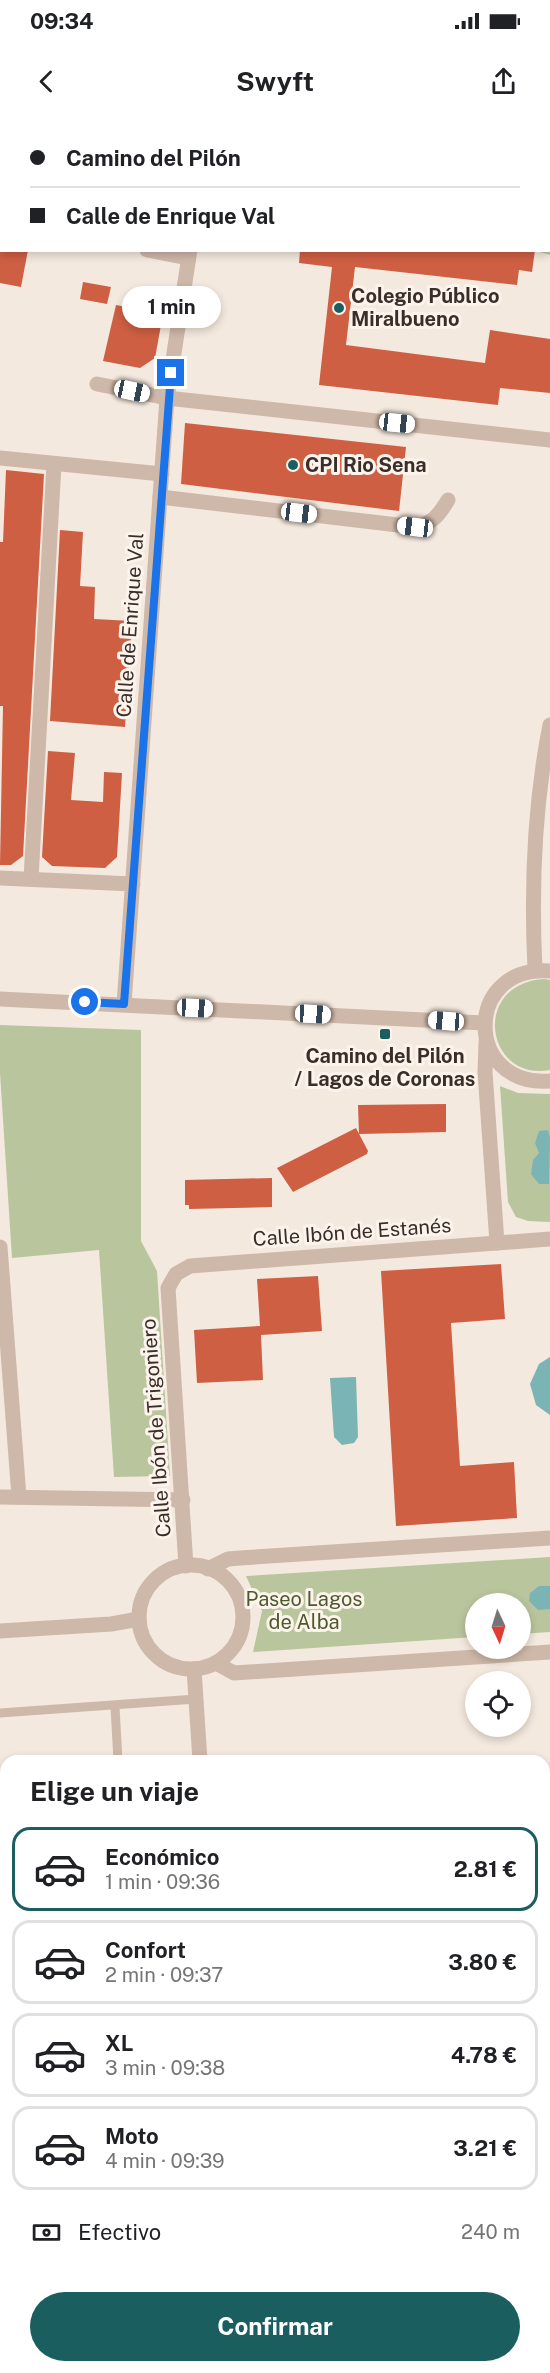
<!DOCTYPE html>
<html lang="es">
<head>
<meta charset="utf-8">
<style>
  body { margin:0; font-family:"Public Sans",sans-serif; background:#f6f6f6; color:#202124; height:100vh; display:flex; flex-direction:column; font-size:22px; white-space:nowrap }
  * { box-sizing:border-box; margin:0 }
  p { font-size:20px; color:#757577 }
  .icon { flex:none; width:33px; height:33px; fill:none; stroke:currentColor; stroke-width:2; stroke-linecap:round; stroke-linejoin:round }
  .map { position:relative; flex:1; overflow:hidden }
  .details { position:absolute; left:0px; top:1635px; width:550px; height:618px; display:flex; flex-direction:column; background:#fff; border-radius:18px 18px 0 0; box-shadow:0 3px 9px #0003 }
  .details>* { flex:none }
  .hud { position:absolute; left:0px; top:0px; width:550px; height:132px; box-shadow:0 3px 9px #0003; display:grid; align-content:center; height:132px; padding:0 30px; background:#fff }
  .needle { width:39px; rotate:176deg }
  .controls { position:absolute; left:465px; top:1473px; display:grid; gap:12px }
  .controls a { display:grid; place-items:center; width:66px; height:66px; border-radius:50%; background:#fff; box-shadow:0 3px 9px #0003; font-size:30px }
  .end { position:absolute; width:27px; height:27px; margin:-14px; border:8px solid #1a73e8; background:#fff; box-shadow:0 0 0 3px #fff }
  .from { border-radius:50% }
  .bubble { position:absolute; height:42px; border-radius:21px; background:#fff; box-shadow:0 3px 9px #0003; font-size:20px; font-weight:700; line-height:42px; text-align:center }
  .car { position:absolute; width:18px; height:36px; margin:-18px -9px; border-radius:8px; box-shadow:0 0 4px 2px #0007; background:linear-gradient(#fff 24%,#345 0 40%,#fff 0 76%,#345 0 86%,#fff 0) }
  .hud b { display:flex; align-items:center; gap:21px; height:57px; font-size:22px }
  .hud b+b { border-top:2px solid #e0e0e0 }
  .hud i { width:15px; height:15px; background:#202124 }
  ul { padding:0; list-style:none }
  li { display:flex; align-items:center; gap:18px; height:84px; margin:0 12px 9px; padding:0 18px; border:3px solid #e0e0e0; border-radius:18px }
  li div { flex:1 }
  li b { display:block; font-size:22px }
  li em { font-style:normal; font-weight:700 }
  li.selected { border-color:#1b5e5f }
  li>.icon { width:54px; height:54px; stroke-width:1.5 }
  h2 { padding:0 30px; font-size:27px; line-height:72px }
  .pay { display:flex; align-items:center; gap:15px; height:66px; padding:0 30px; font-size:22px }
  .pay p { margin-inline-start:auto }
  .primary-button { display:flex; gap:12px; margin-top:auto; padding:12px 30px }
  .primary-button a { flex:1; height:69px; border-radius:36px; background:#1b5e5f; color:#fff; font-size:24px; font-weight:700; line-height:69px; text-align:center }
  .status { display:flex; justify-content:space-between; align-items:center; height:42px; padding:0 30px; background:#fff; direction:ltr }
  .status svg { height:16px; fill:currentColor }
  header { display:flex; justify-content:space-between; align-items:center; height:78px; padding:0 30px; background:#fff; font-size:27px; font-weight:700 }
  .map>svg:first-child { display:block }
  .green { fill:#b9c59d }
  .water { fill:#7bb4b4 }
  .building { fill:#ce5f43 }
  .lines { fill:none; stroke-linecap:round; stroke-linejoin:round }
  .service { stroke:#ceb8a9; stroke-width:9 }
  .minor { stroke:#ceb8a9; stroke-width:15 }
  .tertiary { stroke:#ceb8a9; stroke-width:15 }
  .trunk { stroke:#6c564d; stroke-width:16 }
  .route { stroke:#1a73e8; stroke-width:8 }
  .poi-dot { fill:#1b5e5f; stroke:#fbf3ec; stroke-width:2 }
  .labels { text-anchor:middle; stroke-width:6; stroke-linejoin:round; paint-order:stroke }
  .poi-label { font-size:20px; font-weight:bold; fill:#3b2e29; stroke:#fbf3ec; text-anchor:start }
  .street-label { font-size:20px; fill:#3b2e29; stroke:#fbf3ec }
  .park-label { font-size:20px; fill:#4b5b2b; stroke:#fbf3ec }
</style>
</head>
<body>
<div class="status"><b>09:34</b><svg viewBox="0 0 49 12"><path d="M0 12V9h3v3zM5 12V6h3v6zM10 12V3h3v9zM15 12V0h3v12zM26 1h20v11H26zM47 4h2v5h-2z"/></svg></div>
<header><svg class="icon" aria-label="back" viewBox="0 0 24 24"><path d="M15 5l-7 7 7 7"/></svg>Swyft<svg class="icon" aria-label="share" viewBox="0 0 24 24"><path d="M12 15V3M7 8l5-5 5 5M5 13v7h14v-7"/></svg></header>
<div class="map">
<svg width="550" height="2253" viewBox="0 0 550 2253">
  <rect width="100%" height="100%" fill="#f4e9de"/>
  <!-- green -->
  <g class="green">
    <path d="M107 0H550V135L537 131 549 130V2Z"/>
    <path d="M544 859 550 860V950C486 962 470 864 544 859Z"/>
    <path d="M0 905 141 910V1121L157 1151 170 1356 114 1357 99 1130 12 1138 0 953Z"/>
    <path d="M500 966 518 973 550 974V1102L528 1101 516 1097 508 1082Z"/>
    <path d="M550 1437V1512L521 1514 520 1484H476L475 1517 253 1532 262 1491 246 1456Z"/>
  </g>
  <!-- water -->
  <g class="water">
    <path d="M548 1010 550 1018 549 1064H539L531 1054 533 1040 539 1033 535 1023 539 1011Z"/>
    <path d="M550 1237V1295L536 1285 530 1264 539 1244Z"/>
    <path d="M356 1257 358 1317 354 1323 342 1325 334 1317 330 1258Z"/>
    <path d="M539 1466H550V1489L538 1490 529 1481 530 1473Z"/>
  </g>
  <!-- building -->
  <g class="building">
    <path d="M0 130H28L21 167 0 163Z"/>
    <path d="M300 130H535L532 152 519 150 517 165 355 147 346 225 485 243 490 210 550 219V273L500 268 498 285 319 265 332 147 299 143Z"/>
    <path d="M83 162 111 167 107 184 80 179Z"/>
    <path d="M116 185 163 194 155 238 140 248 103 241Z"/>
    <path d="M185 303 406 327 399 391 181 364Z"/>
    <path d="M6 350 44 354 23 736 11 745H0L3 586H0V422H3Z"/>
    <path d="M60 410 83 412 80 466 95 467 94 499 132 501 125 607 50 601Z"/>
    <path d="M48 631 75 633 71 680 103 682 104 652 122 653 117 737 105 748 52 746 42 737Z"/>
    <path d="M446 984V1012L359 1014 358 985Z"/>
    <path d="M356 1008 368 1031 367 1034 293 1072 277 1048Z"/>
    <path d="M272 1058V1087L189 1089V1085H185V1060Z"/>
    <path d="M501 1144 505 1199 451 1203 460 1346 514 1342 517 1398 396 1406 381 1151Z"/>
    <path d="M318 1156 322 1211 261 1215 263 1260 197 1263 194 1210 260 1206 257 1159Z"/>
  </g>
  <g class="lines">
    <!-- service -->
    <g class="service">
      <path d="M115 1587 118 1641"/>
      <path d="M0 1593 196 1579"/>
      <path d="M0 2083 6 2085"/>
    </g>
    <!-- minor -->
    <g class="minor">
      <path d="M29 0 37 2"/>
      <path d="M0 103H2"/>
      <path d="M147 130 188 138"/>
      <path d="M97 264 167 278 550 320"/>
      <path d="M0 338 162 354"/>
      <path d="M160 377 415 407C432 404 439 395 448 380"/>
      <path d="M0 758 133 764"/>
      <path d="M31 759 54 344"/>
      <path d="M124 884 167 278 190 130"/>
      <path d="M486 922 485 952 497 1123"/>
      <path d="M0 1127 19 1377"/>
      <path d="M0 1377 183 1380"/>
      <circle cx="191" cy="1497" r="52"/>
      <path d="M186 1446 168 1168 176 1154 190 1146 550 1119"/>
      <path d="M208 1449 228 1439 240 1438 550 1418"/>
      <path d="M0 1511 111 1504 139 1499"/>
      <path d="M216 1543 234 1553 550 1532"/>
      <path d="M194 1549 200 1641"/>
      <path d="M0 2164 6 2167"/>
      <path d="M182 2247 195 2253"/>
      <path d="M242 2247 244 2253"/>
    </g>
    <!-- tertiary -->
    <g class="tertiary">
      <path d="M535 850C531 768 534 685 550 605"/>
      <path d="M550 851C464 844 463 967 550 961"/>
      <path d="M0 879 484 903"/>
    </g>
    <!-- trunk -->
    <g class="trunk">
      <path d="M0 2214 6 2216"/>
      <path d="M76 2247 89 2253"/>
    </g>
  </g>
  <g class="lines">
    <!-- route -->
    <path class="route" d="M85 882 124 884 171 253"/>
  </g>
  <!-- markers -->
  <g class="poi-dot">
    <circle cx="339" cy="188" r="6"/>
    <circle cx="293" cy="345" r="6"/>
    <rect x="379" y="908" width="12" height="12" rx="3"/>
  </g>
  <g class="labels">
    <!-- poi labels -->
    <g class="poi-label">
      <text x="351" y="183">Colegio Público<tspan x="351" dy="23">Miralbueno</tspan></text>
      <text x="305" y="352">CPI Rio Sena</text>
      <text x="385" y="943" text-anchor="middle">Camino del Pilón<tspan x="385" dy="23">/ Lagos de Coronas</tspan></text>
    </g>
    <!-- street labels -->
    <g class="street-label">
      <text transform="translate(130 505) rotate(-86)" y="7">Calle de Enrique Val</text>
      <text transform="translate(352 1112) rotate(-4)" y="7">Calle Ibón de Estanés</text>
      <text transform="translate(156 1308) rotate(-94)" y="7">Calle Ibón de Trigoniero</text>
    </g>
    <!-- park labels -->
    <g class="park-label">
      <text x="304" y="1486">Paseo Lagos<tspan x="304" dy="23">de Alba</tspan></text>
    </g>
  </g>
</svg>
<div class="controls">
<a><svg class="needle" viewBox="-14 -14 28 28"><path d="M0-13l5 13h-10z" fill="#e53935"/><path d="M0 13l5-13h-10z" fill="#757577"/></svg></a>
<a><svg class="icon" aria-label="locate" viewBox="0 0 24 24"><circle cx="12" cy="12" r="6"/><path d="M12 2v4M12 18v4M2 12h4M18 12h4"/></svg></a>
</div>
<i class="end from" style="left:85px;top:882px"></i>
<i class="end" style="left:171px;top:253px"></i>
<div class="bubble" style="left:122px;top:166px;width:99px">1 min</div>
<i class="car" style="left:132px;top:271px;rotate:102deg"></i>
<i class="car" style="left:397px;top:303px;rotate:96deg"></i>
<i class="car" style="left:299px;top:393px;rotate:97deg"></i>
<i class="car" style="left:415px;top:407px;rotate:277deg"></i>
<i class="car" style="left:195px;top:888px;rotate:93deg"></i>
<i class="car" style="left:313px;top:894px;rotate:93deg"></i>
<i class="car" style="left:446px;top:901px;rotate:274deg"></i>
<div class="hud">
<b><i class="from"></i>Camino del Pilón</b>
<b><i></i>Calle de Enrique Val</b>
</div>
<section class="details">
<h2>Elige un viaje</h2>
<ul>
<li class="selected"><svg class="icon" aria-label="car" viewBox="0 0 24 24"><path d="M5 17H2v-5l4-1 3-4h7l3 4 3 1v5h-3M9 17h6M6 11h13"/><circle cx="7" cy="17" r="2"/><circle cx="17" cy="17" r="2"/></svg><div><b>Económico</b><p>1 min · 09:36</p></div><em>2.81 €</em></li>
<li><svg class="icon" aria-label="car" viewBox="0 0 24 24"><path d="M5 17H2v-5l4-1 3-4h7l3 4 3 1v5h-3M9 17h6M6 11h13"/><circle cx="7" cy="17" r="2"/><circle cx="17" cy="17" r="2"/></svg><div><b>Confort</b><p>2 min · 09:37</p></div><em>3.80 €</em></li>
<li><svg class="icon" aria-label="car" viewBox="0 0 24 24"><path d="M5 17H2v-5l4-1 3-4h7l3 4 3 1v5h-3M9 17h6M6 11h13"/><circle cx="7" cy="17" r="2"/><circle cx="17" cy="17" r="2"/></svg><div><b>XL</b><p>3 min · 09:38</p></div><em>4.78 €</em></li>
<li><svg class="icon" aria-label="car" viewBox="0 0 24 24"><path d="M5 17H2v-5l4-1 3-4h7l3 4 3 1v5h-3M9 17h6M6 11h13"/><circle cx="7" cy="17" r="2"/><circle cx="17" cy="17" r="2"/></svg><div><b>Moto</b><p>4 min · 09:39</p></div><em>3.21 €</em></li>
</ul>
<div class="pay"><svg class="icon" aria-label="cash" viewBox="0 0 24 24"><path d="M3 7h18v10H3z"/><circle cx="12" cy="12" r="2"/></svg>Efectivo<p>240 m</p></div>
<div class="primary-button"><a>Confirmar</a></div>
</section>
</div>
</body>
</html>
